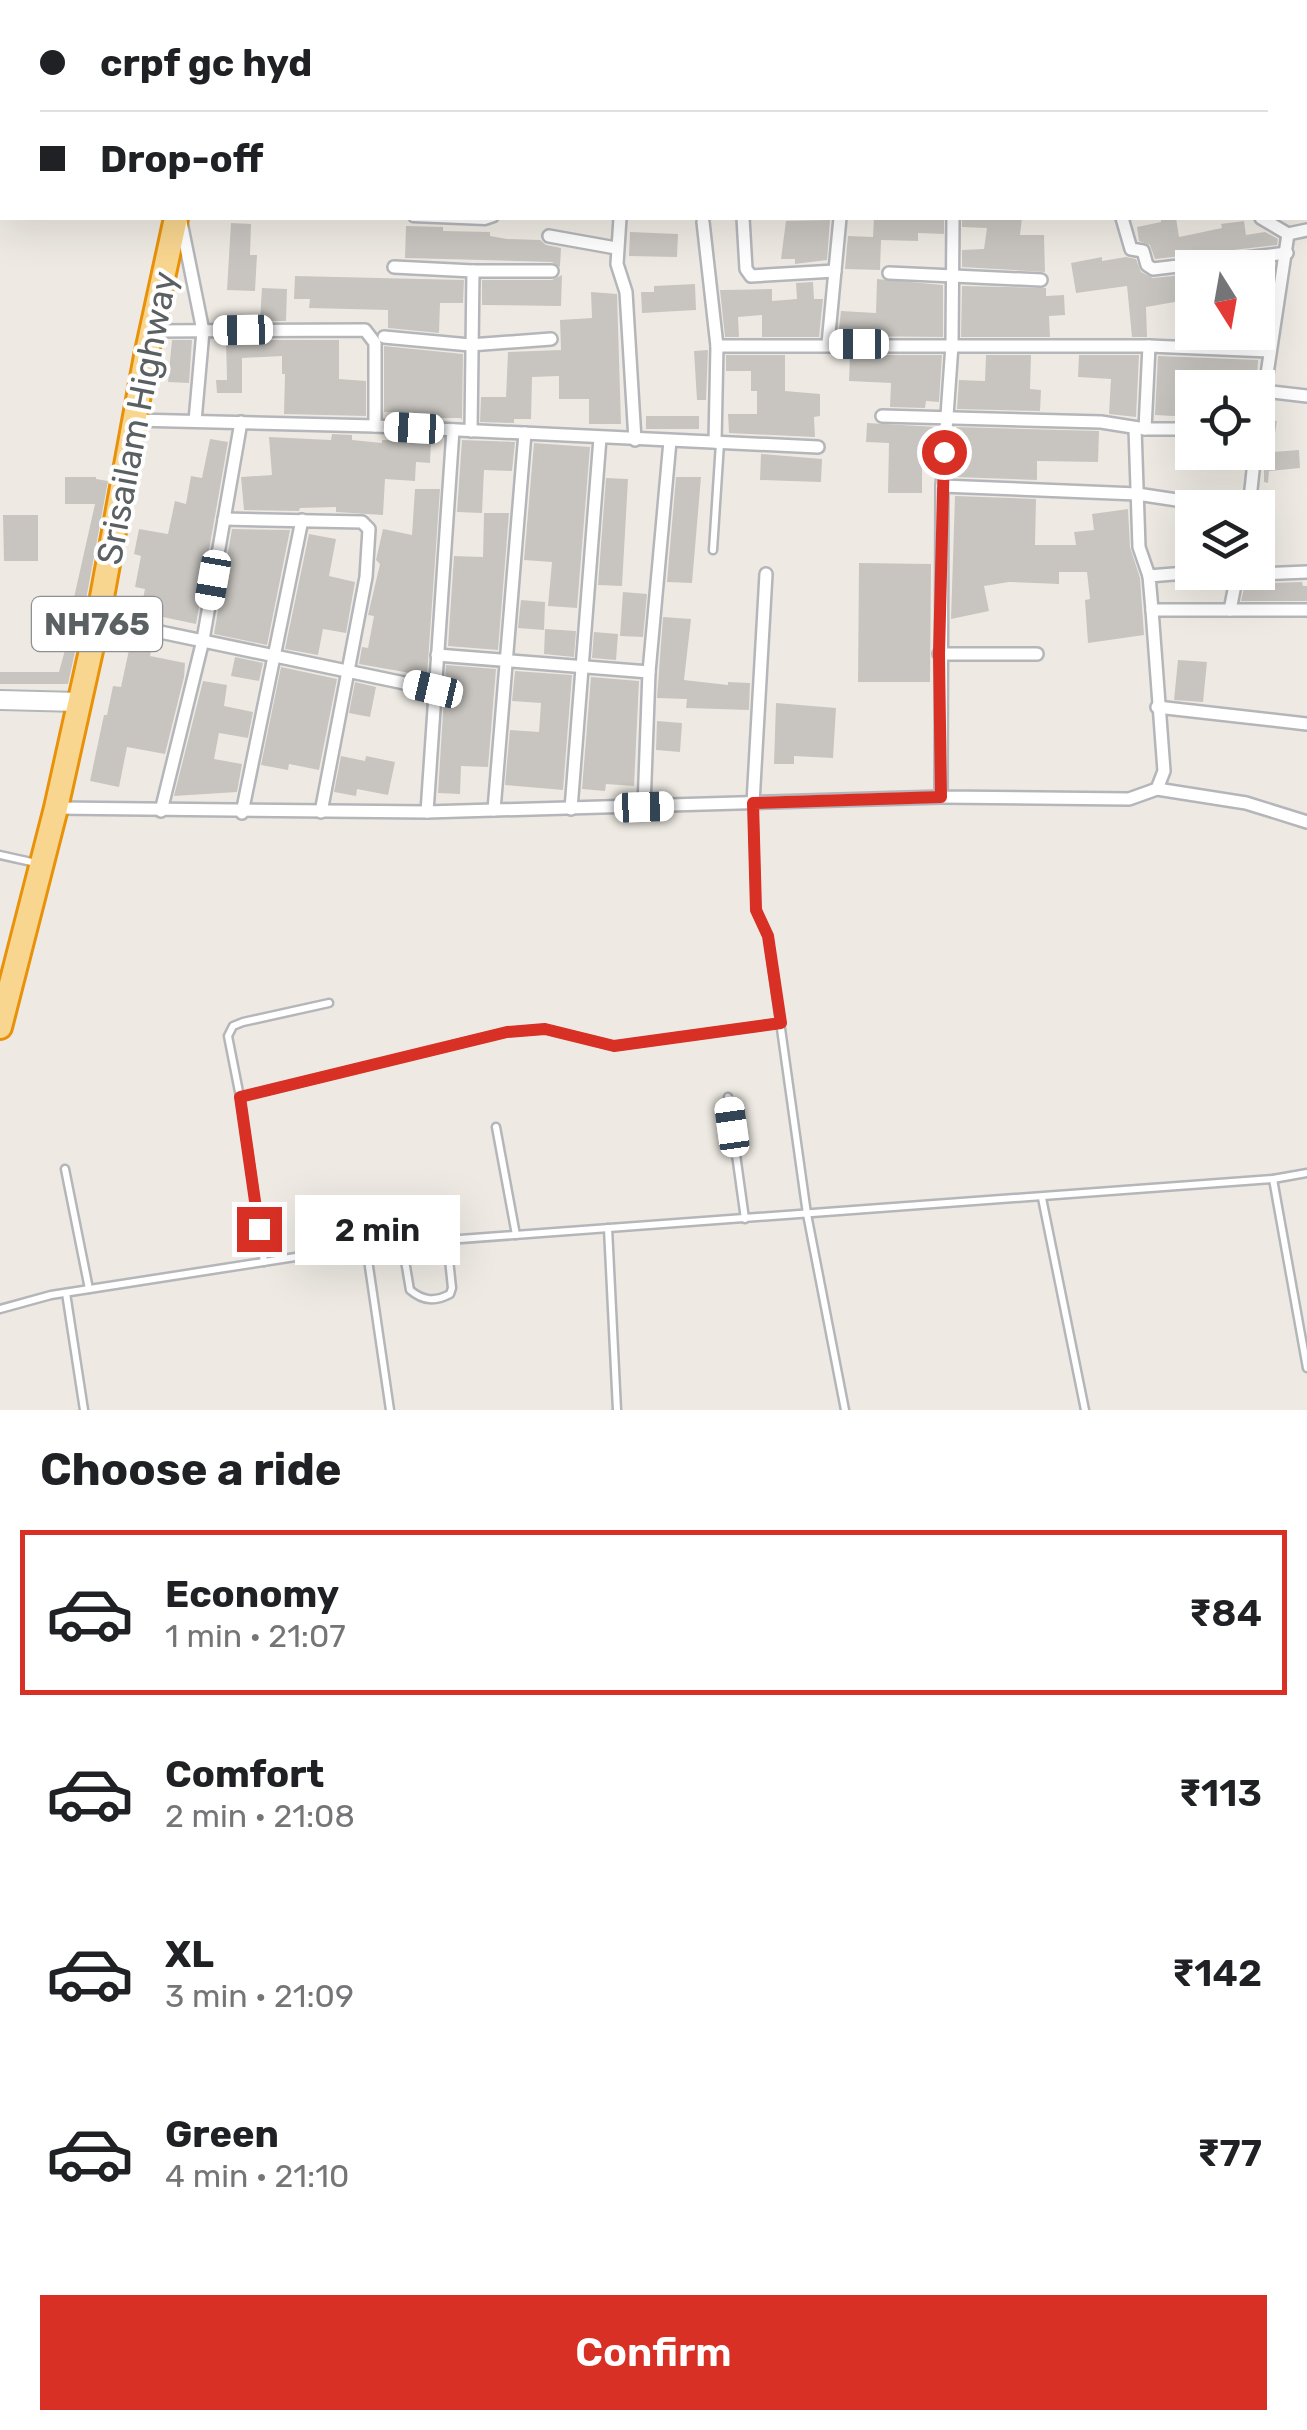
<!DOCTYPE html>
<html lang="en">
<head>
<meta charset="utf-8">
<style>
  body { margin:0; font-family:Rubik,sans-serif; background:#f6f6f6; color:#202124; height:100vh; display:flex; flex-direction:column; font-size:38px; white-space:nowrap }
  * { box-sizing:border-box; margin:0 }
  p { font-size:32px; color:#757577 }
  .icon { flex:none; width:55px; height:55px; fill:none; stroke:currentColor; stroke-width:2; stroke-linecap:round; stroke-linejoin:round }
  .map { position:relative; height:1410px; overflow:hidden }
  .sheet { display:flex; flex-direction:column; background:#fff; flex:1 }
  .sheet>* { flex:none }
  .top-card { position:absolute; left:0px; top:0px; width:1308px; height:220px; box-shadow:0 10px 40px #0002; display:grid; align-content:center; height:220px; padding:0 40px; background:#fff }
  .needle { width:65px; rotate:169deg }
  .buttons { position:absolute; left:1175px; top:250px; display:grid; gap:20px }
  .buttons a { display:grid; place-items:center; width:100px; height:100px; border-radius:0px; background:#fff; box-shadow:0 10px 40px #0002; font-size:50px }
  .end { position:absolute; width:45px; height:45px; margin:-22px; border:12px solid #d93025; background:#fff; box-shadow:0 0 0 5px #fff }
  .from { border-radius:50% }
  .bubble { position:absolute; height:70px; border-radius:0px; background:#fff; box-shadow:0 10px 40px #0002; font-size:32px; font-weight:600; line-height:70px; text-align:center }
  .car { position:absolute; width:30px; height:60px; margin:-30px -15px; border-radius:12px; box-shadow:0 0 8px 2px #0007; background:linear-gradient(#fff 24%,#345 0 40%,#fff 0 76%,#345 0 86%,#fff 0) }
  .top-card b { display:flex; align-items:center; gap:35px; height:95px; font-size:38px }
  .top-card b+b { border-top:2px solid #e0e0e0 }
  .top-card i { width:25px; height:25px; background:#202124 }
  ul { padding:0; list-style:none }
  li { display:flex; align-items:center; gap:30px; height:165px; margin:0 20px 15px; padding:0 20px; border:5px solid transparent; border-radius:0px }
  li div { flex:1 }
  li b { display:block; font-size:38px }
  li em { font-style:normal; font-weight:600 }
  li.on { border-color:#d93025 }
  li>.icon { width:90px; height:90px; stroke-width:1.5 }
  h2 { padding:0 40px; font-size:45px; line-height:120px }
  .button { display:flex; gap:20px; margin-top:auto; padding:20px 40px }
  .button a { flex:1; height:115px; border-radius:0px; background:#d93025; color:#fff; font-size:40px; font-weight:600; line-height:115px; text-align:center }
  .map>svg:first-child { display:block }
  .building { fill:#c8c5c0 }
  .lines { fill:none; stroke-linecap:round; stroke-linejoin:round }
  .lane-casing { stroke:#b4b6ba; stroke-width:11 }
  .street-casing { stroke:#b4b6ba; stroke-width:16 }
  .secondary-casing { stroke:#b2b7ba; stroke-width:22 }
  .highway-casing { stroke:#e89109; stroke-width:28 }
  .lane { stroke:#fff; stroke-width:6 }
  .street { stroke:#fff; stroke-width:11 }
  .secondary { stroke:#fff; stroke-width:18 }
  .highway { stroke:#f9d68f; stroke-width:22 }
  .route { stroke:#d93025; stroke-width:12 }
  .labels { text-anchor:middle; stroke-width:8; stroke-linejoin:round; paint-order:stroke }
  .shield { fill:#fff; stroke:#8c9092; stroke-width:2.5 }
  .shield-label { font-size:32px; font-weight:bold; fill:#5b6063 }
  .street-label { font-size:35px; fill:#5b6063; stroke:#fff }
</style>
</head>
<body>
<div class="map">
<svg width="1307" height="1410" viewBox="0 0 1307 1410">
  <rect width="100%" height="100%" fill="#eeeae3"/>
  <!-- building -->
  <g class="building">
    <path d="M874 218H944V234L918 233V241L881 240 880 270 845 269 848 236 873 237Z"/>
    <path d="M962 218H1022L1020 235H1044L1045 272 962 267V250L984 249 987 228 962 227Z"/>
    <path d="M1161 218H1176L1179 237 1222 228 1221 224 1244 221 1246 235 1265 232 1278 239 1277 245 1155 259 1150 245 1139 241 1137 227 1161 222Z"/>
    <path d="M830 220 827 260 795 264V259H781L786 221Z"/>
    <path d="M231 223 251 224 250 255H257L255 291 227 290Z"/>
    <path d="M406 226 443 227V231L490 232V236L507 239 540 240 546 245 561 248 560 267 552 262 405 258Z"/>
    <path d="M630 232 678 234 677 257 629 256Z"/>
    <path d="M1102 257V261L1126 257 1136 259 1141 272 1153 278 1192 274V299L1146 307 1147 337H1132L1127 286 1076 293 1071 263Z"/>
    <path d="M562 275 561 306 482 305V280H552Z"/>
    <path d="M295 276 464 280 463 303H440L439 333 388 328V310L309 308 310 299H294Z"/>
    <path d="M877 279 943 285V337L838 336 841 311 876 313Z"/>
    <path d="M813 282 814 299H823L819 337H762V315L738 317 739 337H725L720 290 772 289V301L797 299 796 283Z"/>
    <path d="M695 284 696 310 642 313 641 292H654V286Z"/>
    <path d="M962 286 1046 288V296L1064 295 1065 315 1049 316 1050 337H961Z"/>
    <path d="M262 288 287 289 286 321H260Z"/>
    <path d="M591 292 617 294 621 424H589V399H559V376L532 377 531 419H514V423L480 422 481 397H506L508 352 561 350 560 320 592 318Z"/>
    <path d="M172 340H192L189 383 168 382Z"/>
    <path d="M226 340H339V379L366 381V416L284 414 285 374H282V356L242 358V393H217L216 380H227Z"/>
    <path d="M384 346 463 354 462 421 461 418H415V413L384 412Z"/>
    <path d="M708 350 706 400H697L694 351Z"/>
    <path d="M726 355H785V391L820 394V416L814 417 815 437 729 433 728 414H757V391H751V371H726Z"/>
    <path d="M850 355H942L939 402 926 401 925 408 890 407 891 383 849 381Z"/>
    <path d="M986 355H1031L1030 389 1041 390 1040 411 957 409 959 380 985 381Z"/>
    <path d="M1079 355H1139L1136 417 1109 414 1111 379 1078 377Z"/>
    <path d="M1158 356 1258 360 1257 378 1226 376 1225 388H1192V417L1155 415Z"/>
    <rect x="646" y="416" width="53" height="13"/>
    <path d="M1270 420 1277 421 1272 452 1299 450 1300 468 1269 471 1268 483 1264 482V452L1259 444 1266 439Z"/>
    <path d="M867 423 937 427 934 467H922V493H888L889 443 866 442Z"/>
    <path d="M956 427 1099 431 1098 462 1037 461V480L954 477Z"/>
    <path d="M332 434 352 435V440L382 443V440L431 441 430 463 416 462 415 481 385 479 383 515 336 512V507L300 508 299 511 244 510 241 477 272 475 269 437 331 440Z"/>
    <path d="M210 439 228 442 196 624 158 616 157 622 139 618 145 589 135 587 141 556 134 554 139 529 168 534 175 501 186 504 191 476 202 478Z"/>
    <path d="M462 440 515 442 512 471 484 470 482 513 457 512Z"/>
    <path d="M534 443 590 447 577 608 548 606 552 562 524 560Z"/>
    <path d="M761 454 822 459 821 482 760 480Z"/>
    <path d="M65 477H96V479L108 481 85 605 73 602 95 504H65Z"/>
    <path d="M676 477H701L692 583 667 582Z"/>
    <path d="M606 478 628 479 622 586 598 585Z"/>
    <path d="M415 489H440L427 676 359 664 362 647 368 648 374 616 368 615 380 564 376 560 383 529 412 535Z"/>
    <path d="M955 496 1036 499 1035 545H1076L1074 532 1094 530 1092 514 1128 509 1130 547 1140 578 1144 635 1088 643 1085 600 1090 599 1087 572H1059V584L1009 582 984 586 989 611 951 619Z"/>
    <path d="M484 513H509L498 650 448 646 454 556 483 557Z"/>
    <path d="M3 515H38V561H4Z"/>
    <path d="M232 529 290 530 267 645 214 634Z"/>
    <path d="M309 534 336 539 329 576 355 582 346 633 323 629 318 655 285 649Z"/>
    <path d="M859 563 931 564 930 682H858Z"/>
    <path d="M1302 582 1303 586H1307V601H1241L1245 584Z"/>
    <path d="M623 592 647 594 643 637 620 636Z"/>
    <path d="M521 600 545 602 544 630 518 628Z"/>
    <path d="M74 617 82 620 68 684H0V672H59Z"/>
    <path d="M663 617 691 619 684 680 728 685V682L750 683 749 710 686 708 687 699 657 698Z"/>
    <path d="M545 629 576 631 574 657 544 654Z"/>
    <path d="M594 632 618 634 616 660 592 658Z"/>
    <path d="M132 636 153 640 150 656 185 663 184 677 165 754 127 747 119 787 90 781 104 715H107L113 686 121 687Z"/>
    <path d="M235 657 263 663 259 681 231 676Z"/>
    <path d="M1178 660 1207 662 1203 702 1174 700Z"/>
    <path d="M446 665 496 669 488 767 461 766 460 794 438 793Z"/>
    <path d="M281 667 337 679 319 770 289 764 288 770 261 765Z"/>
    <path d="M515 671 572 675 563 790 505 785 510 730 539 732 541 703 512 701Z"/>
    <path d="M591 677 639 681 634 786 606 784 605 791 582 789Z"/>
    <path d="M203 681 227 685 224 706 253 712 248 738 219 733 214 759 242 764 237 792 174 796Z"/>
    <path d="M355 682 376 687 370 717 349 713Z"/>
    <path d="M776 703 836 708 833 758 794 756V764H774Z"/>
    <path d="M657 721 682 723 680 752 656 750Z"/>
    <path d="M341 756 365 761 366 756 395 762 388 795 357 789 356 796 334 792Z"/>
  </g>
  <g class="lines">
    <defs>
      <g id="lane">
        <path d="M413 218 485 221 494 218"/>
        <path d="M713 550 720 443"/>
        <path d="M753 803 756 910 768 936 807 1214 845 1410"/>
        <path d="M0 855 36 863"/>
        <path d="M240 1097 507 1032 545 1029 614 1046 781 1023"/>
        <path d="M728 1097 745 1219"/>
        <path d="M496 1127 516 1235"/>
        <path d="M65 1169 89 1289"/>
        <path d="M1273 1179 1307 1368"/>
        <path d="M1042 1198 1085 1410"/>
        <path d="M608 1228 617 1410"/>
        <path d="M402 1243 410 1290C423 1301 435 1302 450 1294L452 1288 447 1240"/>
        <path d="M366 1246 390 1410"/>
        <path d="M264 1262 240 1097 228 1036 233 1026 243 1022 329 1003"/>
        <path d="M66 1293 84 1410"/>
        <path d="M0 1309 51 1295 366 1246 1273 1179 1307 1173"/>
      </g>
      <g id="street">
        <path d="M786 0V2"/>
        <path d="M1144 0V2"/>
        <path d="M1187 0 1188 2"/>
        <path d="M519 2V0"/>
        <path d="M1305 88 1307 89"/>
        <path d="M620 218 617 264 626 292 635 440"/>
        <path d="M743 218 746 269 751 276 835 271"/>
        <path d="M953 218 952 345 942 486 941 797 1129 799 1157 789 1246 803 1307 822"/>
        <path d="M1122 218 1131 249 1143 251 1147 265 1153 269 1287 253"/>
        <path d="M1261 218 1288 234 1307 230"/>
        <path d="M181 222 203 331 195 421"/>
        <path d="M703 222 717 346H1149L1269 351"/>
        <path d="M549 236 616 248"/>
        <path d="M394 267 473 271 471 431"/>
        <path d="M473 271H552"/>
        <path d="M889 273 1041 280"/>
        <path d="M151 331 365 330 375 343V426"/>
        <path d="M384 337 470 345 551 339"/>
        <path d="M828 344 840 218"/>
        <path d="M1263 391 1307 396"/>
        <path d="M882 416 1101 422 1145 429H1192"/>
        <path d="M135 420 375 426 818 447"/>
        <path d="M1135 428 1139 547 1149 576"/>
        <path d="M1145 429 1149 346"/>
        <path d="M1258 434 1288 234"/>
        <path d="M715 442 717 346"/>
        <path d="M942 486 1137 494 1203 504"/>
        <path d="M1249 508 1255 452"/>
        <path d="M224 519 362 522 369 529 366 577 321 812"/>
        <path d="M1202 572 1237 575V572"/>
        <path d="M1152 610 1149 576 1198 572"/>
        <path d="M1230 610 1237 575 1307 572"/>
        <path d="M98 619 433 689"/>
        <path d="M939 654H1037"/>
        <path d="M437 655 649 672"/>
        <path d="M1157 707 1307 724"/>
        <path d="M1157 789 1164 771 1152 610H1307"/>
        <path d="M753 803 766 574"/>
        <path d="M644 807 649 672 670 441"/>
        <path d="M56 808 427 812 941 797"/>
        <path d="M571 809 600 438"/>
        <path d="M494 810 525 433"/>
        <path d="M161 811 203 640 241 422"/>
        <path d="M427 812 453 430"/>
        <path d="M242 813 302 520"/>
      </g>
      <path id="secondary" d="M0 700 79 702"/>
      <g id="highway">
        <path d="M235 2 236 0"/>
        <path d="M0 1027 56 808 98 619 146 356 176 218"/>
      </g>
    </defs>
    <!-- lane casing -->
    <use href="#lane" class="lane-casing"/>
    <!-- street casing -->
    <use href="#street" class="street-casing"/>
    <!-- secondary casing -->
    <use href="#secondary" class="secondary-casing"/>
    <!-- highway casing -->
    <use href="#highway" class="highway-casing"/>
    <!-- lane -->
    <use href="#lane" class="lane"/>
    <!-- street -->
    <use href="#street" class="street"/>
    <!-- secondary -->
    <use href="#secondary" class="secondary"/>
    <!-- highway -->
    <use href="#highway" class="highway"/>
  </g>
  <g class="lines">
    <!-- route -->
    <path class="route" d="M259 1229 240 1097 507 1032 545 1029 614 1046 781 1023 768 936 756 910 753 803 941 797 939 654 944 452"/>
  </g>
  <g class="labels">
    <!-- shield labels -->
    <rect class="shield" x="32" y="597" width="130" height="54" rx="8"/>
    <g class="shield-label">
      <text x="97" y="635">NH765</text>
    </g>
    <!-- street labels -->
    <g class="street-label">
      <text transform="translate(137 418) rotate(-79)" y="12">Srisailam Highway</text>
    </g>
  </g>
</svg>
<div class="buttons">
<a><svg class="needle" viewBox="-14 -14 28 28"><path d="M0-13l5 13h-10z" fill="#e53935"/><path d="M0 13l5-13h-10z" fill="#757577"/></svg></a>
<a><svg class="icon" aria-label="locate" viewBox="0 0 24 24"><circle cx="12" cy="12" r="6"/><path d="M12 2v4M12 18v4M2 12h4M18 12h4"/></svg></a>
<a><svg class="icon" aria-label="layers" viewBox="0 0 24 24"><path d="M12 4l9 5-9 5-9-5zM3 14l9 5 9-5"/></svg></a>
</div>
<i class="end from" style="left:944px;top:452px"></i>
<i class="end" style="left:259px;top:1229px"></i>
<div class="bubble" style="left:295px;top:1195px;width:165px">2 min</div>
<i class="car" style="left:243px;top:330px;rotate:269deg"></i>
<i class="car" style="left:859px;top:344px;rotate:270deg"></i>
<i class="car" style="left:414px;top:428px;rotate:273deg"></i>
<i class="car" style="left:213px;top:580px;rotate:190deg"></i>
<i class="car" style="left:433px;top:689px;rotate:283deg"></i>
<i class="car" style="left:644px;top:807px;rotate:88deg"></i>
<i class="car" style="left:732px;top:1127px;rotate:352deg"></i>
<div class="top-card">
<b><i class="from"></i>crpf gc hyd</b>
<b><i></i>Drop-off</b>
</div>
</div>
<section class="sheet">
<h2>Choose a ride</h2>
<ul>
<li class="on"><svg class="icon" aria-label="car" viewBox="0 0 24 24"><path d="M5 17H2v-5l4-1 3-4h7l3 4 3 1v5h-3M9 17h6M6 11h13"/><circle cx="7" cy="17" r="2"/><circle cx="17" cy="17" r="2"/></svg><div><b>Economy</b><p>1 min · 21:07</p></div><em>₹84</em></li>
<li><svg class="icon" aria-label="car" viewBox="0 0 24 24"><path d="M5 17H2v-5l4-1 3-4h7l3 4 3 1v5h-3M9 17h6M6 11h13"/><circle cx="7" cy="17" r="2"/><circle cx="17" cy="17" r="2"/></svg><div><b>Comfort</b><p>2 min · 21:08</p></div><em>₹113</em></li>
<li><svg class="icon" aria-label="car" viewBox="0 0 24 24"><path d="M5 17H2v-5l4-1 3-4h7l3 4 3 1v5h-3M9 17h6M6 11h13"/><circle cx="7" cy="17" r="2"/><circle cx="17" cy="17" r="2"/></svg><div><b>XL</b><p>3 min · 21:09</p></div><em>₹142</em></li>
<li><svg class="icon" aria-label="car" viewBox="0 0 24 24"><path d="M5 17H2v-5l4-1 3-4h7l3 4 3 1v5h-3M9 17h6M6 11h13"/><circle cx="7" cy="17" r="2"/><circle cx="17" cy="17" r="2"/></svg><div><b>Green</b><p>4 min · 21:10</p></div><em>₹77</em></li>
</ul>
<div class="button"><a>Confirm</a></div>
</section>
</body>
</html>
